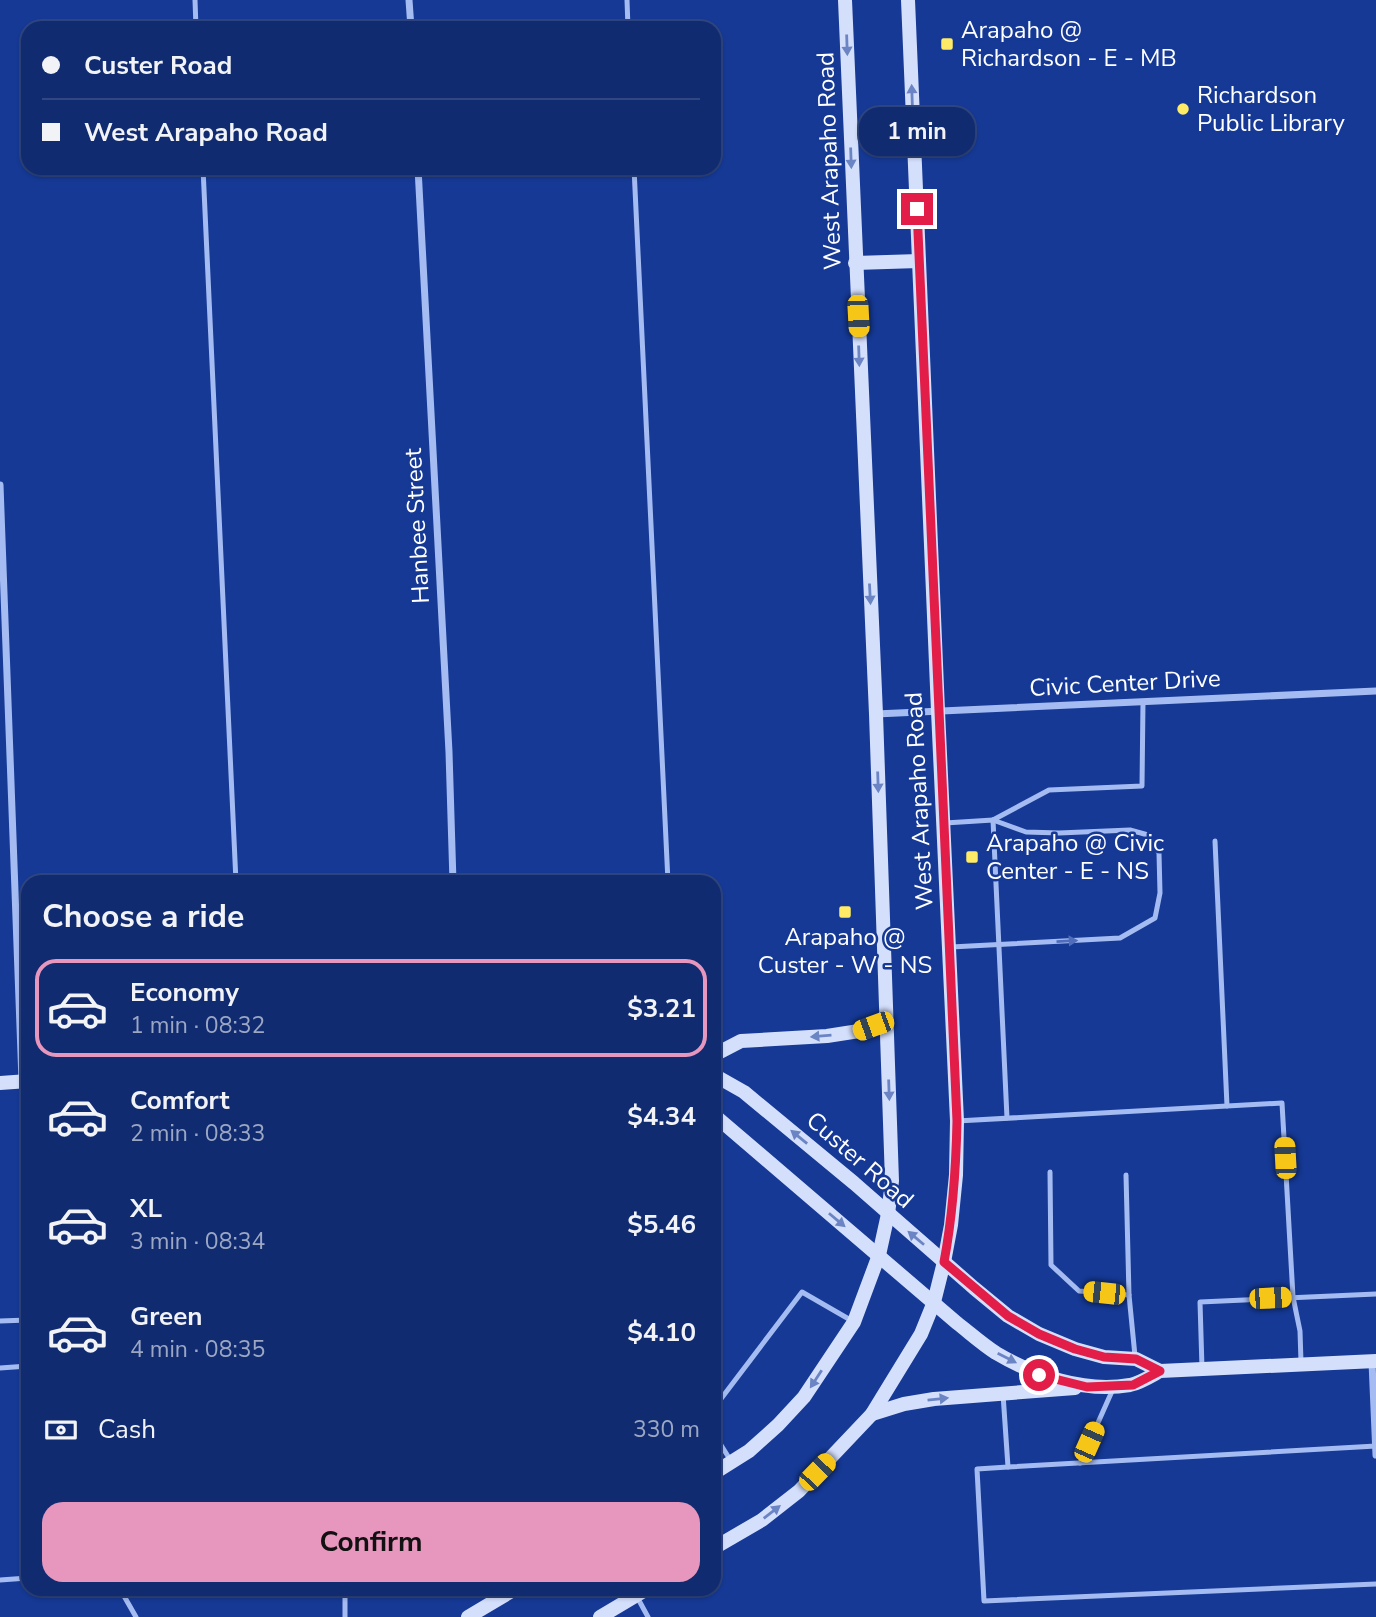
<!DOCTYPE html>
<html lang="en">
<head>
<meta charset="utf-8">
<style>
  body { margin:0; font-family:"Nunito Sans",sans-serif; background:#1e3778; color:#f1f3f6; height:100vh; display:flex; flex-direction:column; font-size:26px; white-space:nowrap }
  * { box-sizing:border-box; margin:0 }
  p { font-size:23px; color:#9ca7c3 }
  .icon { flex:none; width:38px; height:38px; fill:none; stroke:currentColor; stroke-width:2; stroke-linecap:round; stroke-linejoin:round }
  .map { position:relative; flex:1; overflow:hidden }
  .side { position:absolute; left:21px; top:875px; width:700px; height:721px; display:flex; flex-direction:column; background:#102b70; border-radius:21px; box-shadow:0 2px 5px #0004,0 0 0 2px #304783 }
  .side>* { flex:none }
  .hud { position:absolute; left:21px; top:21px; width:700px; height:154px; border-radius:21px; box-shadow:0 2px 5px #0004,0 0 0 2px #304783; display:grid; align-content:center; height:154px; padding:0 21px; background:#102b70 }
  .end { position:absolute; width:32px; height:32px; margin:-16px; border:9px solid #e11d48; background:#fff; box-shadow:0 0 0 4px #fff }
  .from { border-radius:50% }
  .bubble { position:absolute; height:49px; border-radius:21px; background:#102b70; box-shadow:0 2px 5px #0004,0 0 0 2px #304783; font-size:23px; font-weight:700; line-height:49px; text-align:center }
  .car { position:absolute; width:21px; height:42px; margin:-21px -10px; border-radius:9px; box-shadow:0 0 5px 2px #0007; background:linear-gradient(#f5c518 24%,#345 0 40%,#f5c518 0 76%,#345 0 86%,#f5c518 0) }
  .hud b { display:flex; align-items:center; gap:24px; height:66px; font-size:26px }
  .hud b+b { border-top:2px solid #304783 }
  .hud i { width:18px; height:18px; background:#f1f3f6 }
  ul { padding:0; list-style:none }
  li { display:flex; align-items:center; gap:21px; height:98px; margin:0 14px 10px; padding:0 7px; border:4px solid transparent; border-radius:21px }
  li div { flex:1 }
  li b { display:block; font-size:26px }
  li em { font-style:normal; font-weight:700 }
  li.active { border-color:#e797bd }
  li>.icon { width:63px; height:63px; stroke-width:1.5 }
  h2 { padding:0 21px; font-size:32px; line-height:84px }
  .pay { display:flex; align-items:center; gap:18px; height:77px; padding:0 21px; font-size:26px }
  .pay p { margin-inline-start:auto }
  .button { display:flex; gap:14px; margin-top:auto; padding:14px 21px }
  .button a { flex:1; height:80px; border-radius:21px; background:#e797bd; color:#111; font-size:28px; font-weight:700; line-height:80px; text-align:center }
  .map>svg:first-child { display:block }
  .lines { fill:none; stroke-linecap:round; stroke-linejoin:round }
  .lane { stroke:#a5bcf2; stroke-width:5 }
  .street { stroke:#a5bcf2; stroke-width:7 }
  .secondary { stroke:#d4dffc; stroke-width:14 }
  .oneway { fill:#6b84c3 }
  .oneway2 { fill:#4f6dba }
  .route { stroke:#e11d48; stroke-width:9 }
  .poi-dot { fill:#ffeb66; stroke:#153995; stroke-width:2.5 }
  .labels { text-anchor:middle; stroke-width:5; stroke-linejoin:round; paint-order:stroke }
  .poi-label { font-size:24px; fill:#fff; stroke:#153995; text-anchor:start }
  .street-label { font-size:24px; fill:#fff; stroke:#153995 }
</style>
</head>
<body>
<div class="map">
<svg width="1376" height="1617" viewBox="0 0 1376 1617">
  <rect width="100%" height="100%" fill="#153995"/>
  <g class="lines">
    <!-- lane -->
    <g class="lane">
      <path d="M195 0 196 28"/>
      <path d="M627 0 628 28"/>
      <path d="M203 168 236 882"/>
      <path d="M634 168 668 882"/>
      <path d="M993 820 1007 1118"/>
      <path d="M993 820 1049 790 1142 786 1143 702"/>
      <path d="M945 823 993 820 1026 832 1059 833 1130 830 1148 835 1159 853 1160 893 1155 918 1120 938 951 947"/>
      <path d="M1215 841 1227 1106"/>
      <path d="M957 1121 1282 1103 1293 1297 1300 1331 1301 1362"/>
      <path d="M1050 1172 1051 1265 1079 1291 1129 1295"/>
      <path d="M1126 1175 1129 1295 1135 1356"/>
      <path d="M0 1321 28 1320"/>
      <path d="M0 1368 28 1366"/>
      <path d="M1202 1368 1200 1302 1376 1294"/>
      <path d="M1003 1394 1008 1467 977 1469 984 1601 1376 1584"/>
      <path d="M714 1408 802 1292 854 1322"/>
      <path d="M714 1434 731 1461"/>
      <path d="M1080 1463 1113 1389"/>
      <path d="M1008 1467 1376 1446"/>
      <path d="M0 1580 28 1578"/>
      <path d="M120 1589 136 1617"/>
      <path d="M636 1595 648 1617"/>
      <path d="M345 1617V1589"/>
    </g>
    <!-- street -->
    <g class="street">
      <path d="M409 0 411 28"/>
      <path d="M418 168 449 752 453 882"/>
      <path d="M0 485 22 1081"/>
      <path d="M876 714 1376 691"/>
      <path d="M1372 1362 1376 1455"/>
    </g>
    <!-- secondary -->
    <g class="secondary">
      <path d="M855 263 919 261"/>
      <path d="M714 1055 741 1041 827 1036 859 1031 887 1021"/>
      <path d="M714 1075 744 1092 854 1183 974 1288 1008 1316 1039 1334 1075 1349 1104 1357 1136 1359 1160 1371"/>
      <path d="M0 1083 28 1081"/>
      <path d="M714 1115 957 1323C970 1333 982 1344 996 1353 1035 1376 1084 1393 1130 1385 1140 1383 1151 1376 1160 1371L1376 1361"/>
      <path d="M872 1414 904 1404 934 1399 1075 1388"/>
      <path d="M714 1473 749 1451 778 1425 804 1397 854 1322 879 1255 888 1214 892 1181 876 714 845 0"/>
      <path d="M714 1548 762 1520 799 1491 872 1414 921 1334 934 1302 944 1262 951 1225 956 1175 957 1121 938 711 908 0"/>
      <path d="M468 1617 515 1589"/>
      <path d="M600 1617 647 1589"/>
    </g>
  </g>
  <!-- one-way arrows -->
  <defs><path id="oneway-solid" d="M-6-.8H1V-3.2L6.5 0L1 3.2V.8H-6Z" transform="scale(1.75)"/></defs>
  <g class="oneway">
    <use href="#oneway-solid" transform="translate(847 45) rotate(88)"/>
    <use href="#oneway-solid" transform="translate(912 95) rotate(-92)"/>
    <use href="#oneway-solid" transform="translate(851 158) rotate(88)"/>
    <use href="#oneway-solid" transform="translate(859 356) rotate(88)"/>
    <use href="#oneway-solid" transform="translate(870 594) rotate(87)"/>
    <use href="#oneway-solid" transform="translate(878 782) rotate(88)"/>
    <use href="#oneway-solid" transform="translate(821 1036) rotate(175)"/>
    <use href="#oneway-solid" transform="translate(889 1090) rotate(88)"/>
    <use href="#oneway-solid" transform="translate(799 1137) rotate(-141)"/>
    <use href="#oneway-solid" transform="translate(837 1220) rotate(40)"/>
    <use href="#oneway-solid" transform="translate(916 1238) rotate(-140)"/>
    <use href="#oneway-solid" transform="translate(1007 1358) rotate(27)"/>
    <use href="#oneway-solid" transform="translate(816 1379) rotate(123)"/>
    <use href="#oneway-solid" transform="translate(938 1399) rotate(-6)"/>
    <use href="#oneway-solid" transform="translate(772 1512) rotate(-38)"/>
  </g>
  <use class="oneway2" href="#oneway-solid" transform="translate(1067 941) rotate(-3)"/>
  <g class="lines">
    <!-- route -->
    <path class="route" d="M917 209 957 1121C956 1169 953 1214 944 1262L1008 1316 1039 1334 1075 1349 1104 1357 1136 1359 1160 1371 1133 1385 1087 1387 1039 1375"/>
  </g>
  <!-- markers -->
  <g class="poi-dot">
    <rect x="940" y="37" width="14" height="14" rx="3.5"/>
    <circle cx="1183" cy="109" r="7"/>
    <rect x="965" y="850" width="14" height="14" rx="3.5"/>
    <rect x="838" y="905" width="14" height="14" rx="3.5"/>
  </g>
  <g class="labels">
    <!-- poi labels -->
    <g class="poi-label">
      <text x="961" y="38">Arapaho @<tspan x="961" dy="28">Richardson - E - MB</tspan></text>
      <text x="1197" y="103">Richardson<tspan x="1197" dy="28">Public Library</tspan></text>
      <text x="986" y="851">Arapaho @ Civic<tspan x="986" dy="28">Center - E - NS</tspan></text>
      <text x="845" y="945" text-anchor="middle">Arapaho @<tspan x="845" dy="28">Custer - W - NS</tspan></text>
    </g>
    <!-- street labels -->
    <g class="street-label">
      <text transform="translate(829 161) rotate(-92)" y="8">West Arapaho Road</text>
      <text transform="translate(417 526) rotate(-93)" y="8">Hanbee Street</text>
      <text transform="translate(1125 683) rotate(-3)" y="8">Civic Center Drive</text>
      <text transform="translate(919 801) rotate(-93)" y="8">West Arapaho Road</text>
      <text transform="translate(860 1160) rotate(41)" y="8">Custer Road</text>
    </g>
  </g>
</svg>
<i class="end from" style="left:1039px;top:1375px"></i>
<i class="end" style="left:917px;top:209px"></i>
<div class="bubble" style="left:859px;top:107px;width:116px">1 min</div>
<i class="car" style="left:858px;top:316px;rotate:177deg"></i>
<i class="car" style="left:873px;top:1026px;rotate:250deg"></i>
<i class="car" style="left:1285px;top:1158px;rotate:357deg"></i>
<i class="car" style="left:1104px;top:1293px;rotate:276deg"></i>
<i class="car" style="left:1270px;top:1298px;rotate:87deg"></i>
<i class="car" style="left:1089px;top:1442px;rotate:24deg"></i>
<i class="car" style="left:817px;top:1472px;rotate:44deg"></i>
<div class="hud">
<b><i class="from"></i>Custer Road</b>
<b><i></i>West Arapaho Road</b>
</div>
<section class="side">
<h2>Choose a ride</h2>
<ul>
<li class="active"><svg class="icon" aria-label="car" viewBox="0 0 24 24"><path d="M5 17H2v-5l4-1 3-4h7l3 4 3 1v5h-3M9 17h6M6 11h13"/><circle cx="7" cy="17" r="2"/><circle cx="17" cy="17" r="2"/></svg><div><b>Economy</b><p>1 min · 08:32</p></div><em>$3.21</em></li>
<li><svg class="icon" aria-label="car" viewBox="0 0 24 24"><path d="M5 17H2v-5l4-1 3-4h7l3 4 3 1v5h-3M9 17h6M6 11h13"/><circle cx="7" cy="17" r="2"/><circle cx="17" cy="17" r="2"/></svg><div><b>Comfort</b><p>2 min · 08:33</p></div><em>$4.34</em></li>
<li><svg class="icon" aria-label="car" viewBox="0 0 24 24"><path d="M5 17H2v-5l4-1 3-4h7l3 4 3 1v5h-3M9 17h6M6 11h13"/><circle cx="7" cy="17" r="2"/><circle cx="17" cy="17" r="2"/></svg><div><b>XL</b><p>3 min · 08:34</p></div><em>$5.46</em></li>
<li><svg class="icon" aria-label="car" viewBox="0 0 24 24"><path d="M5 17H2v-5l4-1 3-4h7l3 4 3 1v5h-3M9 17h6M6 11h13"/><circle cx="7" cy="17" r="2"/><circle cx="17" cy="17" r="2"/></svg><div><b>Green</b><p>4 min · 08:35</p></div><em>$4.10</em></li>
</ul>
<div class="pay"><svg class="icon" aria-label="cash" viewBox="0 0 24 24"><path d="M3 7h18v10H3z"/><circle cx="12" cy="12" r="2"/></svg>Cash<p>330 m</p></div>
<div class="button"><a>Confirm</a></div>
</section>
</div>
</body>
</html>
